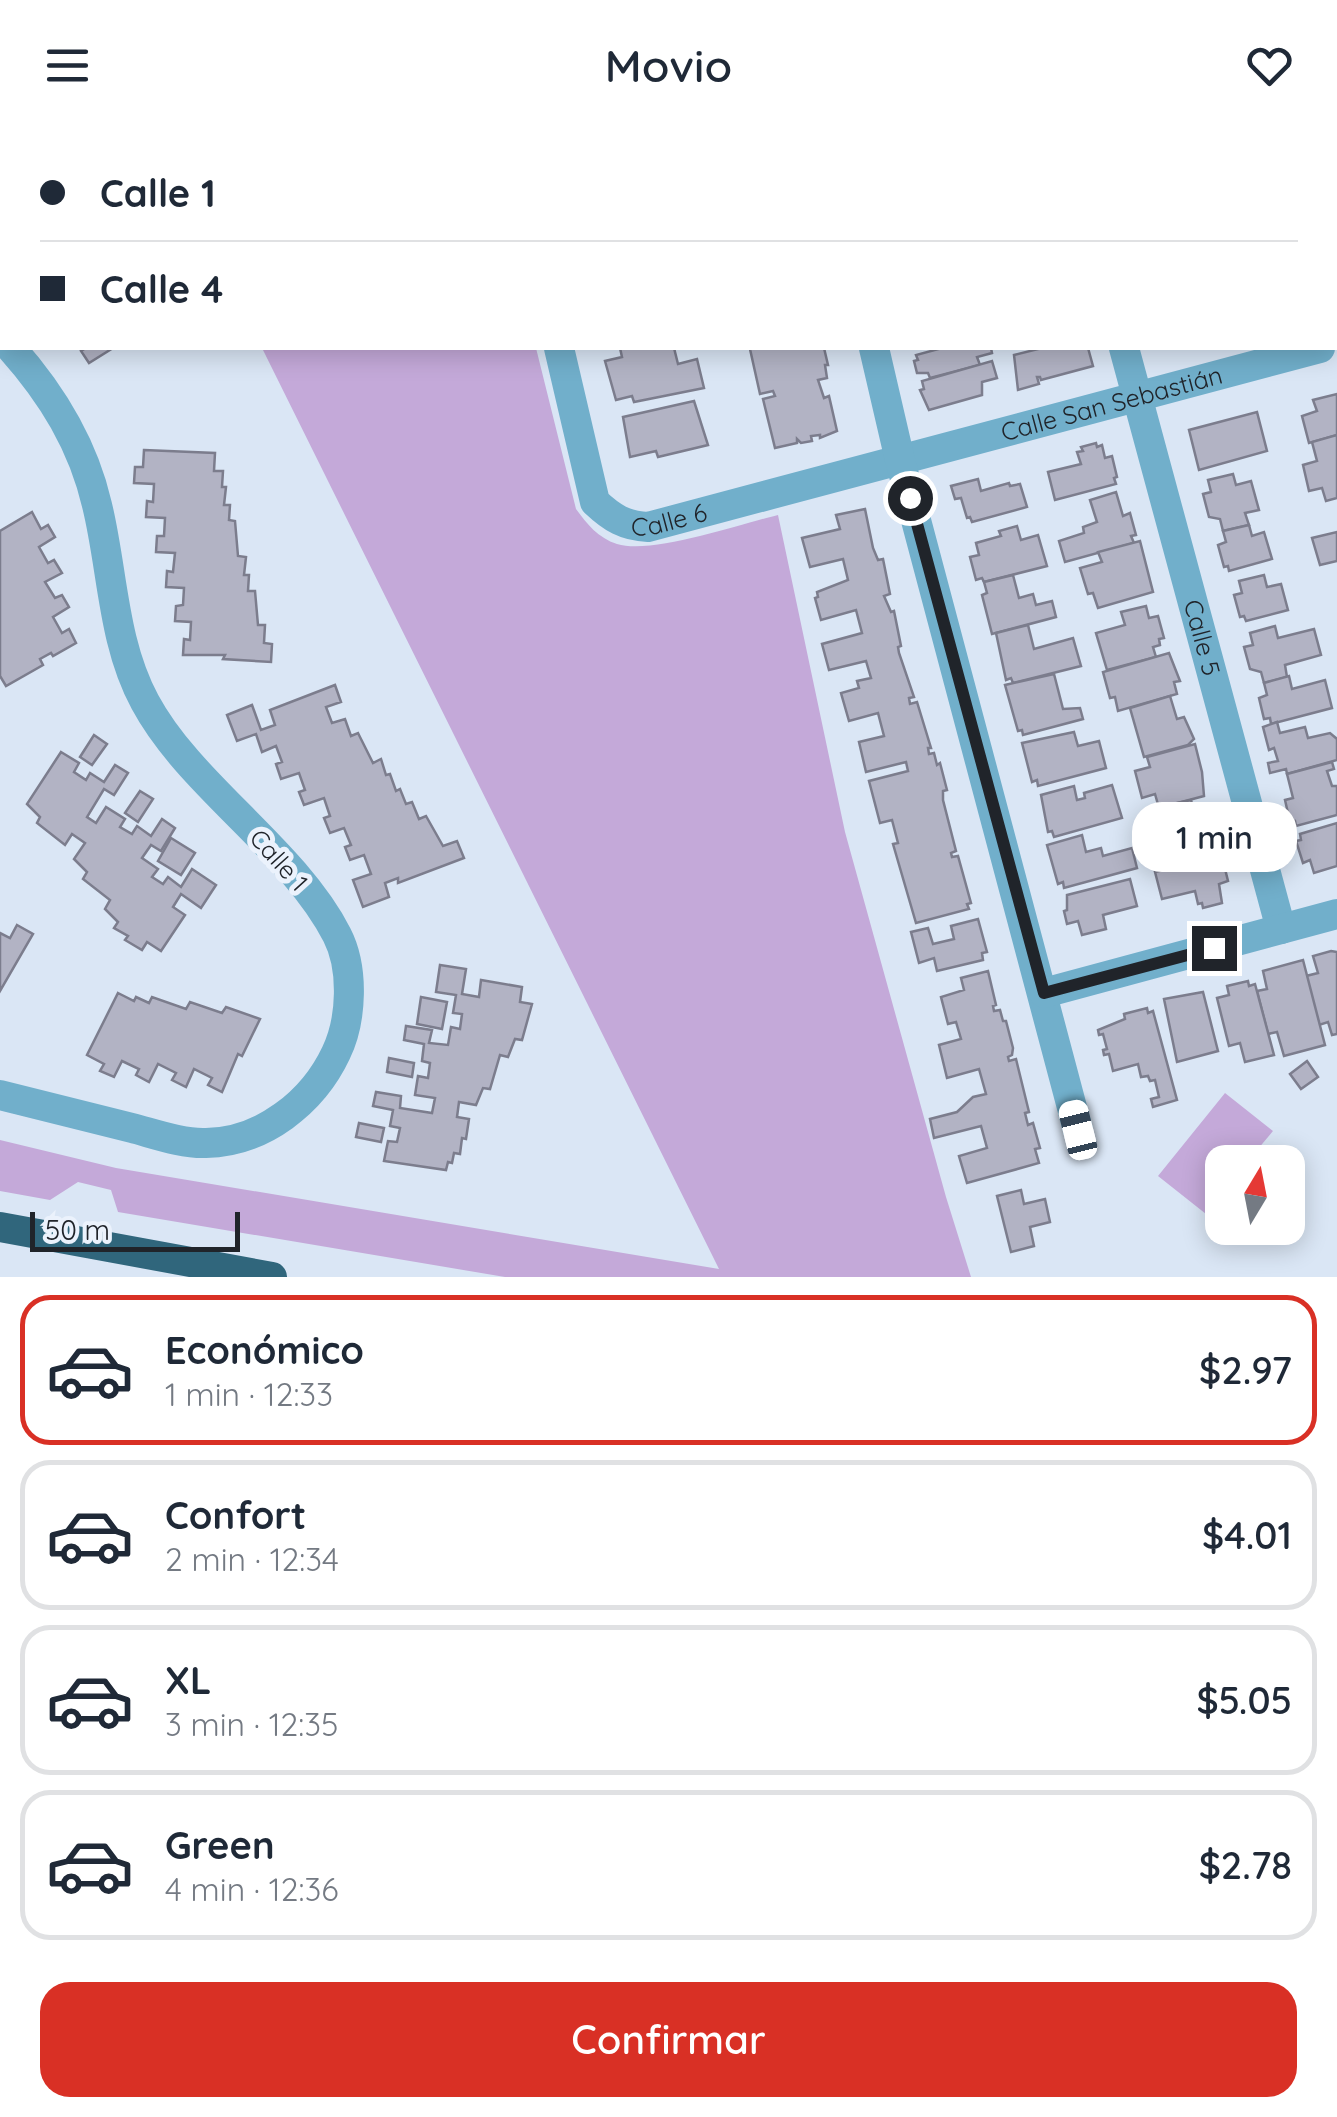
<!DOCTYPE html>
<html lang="es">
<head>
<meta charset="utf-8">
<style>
  body { margin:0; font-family:Quicksand,sans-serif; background:#f6f6f7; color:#1f2937; height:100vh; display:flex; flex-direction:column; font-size:38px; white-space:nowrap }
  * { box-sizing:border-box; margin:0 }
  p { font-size:32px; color:#747a83 }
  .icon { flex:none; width:55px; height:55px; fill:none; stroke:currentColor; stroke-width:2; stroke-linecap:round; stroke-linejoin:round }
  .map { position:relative; height:1147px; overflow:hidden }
  .sheet { display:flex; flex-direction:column; background:#fff; flex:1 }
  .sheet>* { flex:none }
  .banner { position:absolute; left:0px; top:0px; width:1338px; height:220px; box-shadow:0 5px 25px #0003; display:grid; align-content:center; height:220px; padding:0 40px; background:#fff }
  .needle { width:65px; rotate:10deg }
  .fabs { position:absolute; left:1205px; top:1015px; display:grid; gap:20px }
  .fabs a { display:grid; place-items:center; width:100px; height:100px; border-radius:20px; background:#fff; box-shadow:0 5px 25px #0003; font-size:50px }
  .scale { position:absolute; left:30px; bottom:25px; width:210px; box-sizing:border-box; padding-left:10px; border:5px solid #20242a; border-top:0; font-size:28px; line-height:35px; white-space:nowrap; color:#20242a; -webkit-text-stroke:8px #ebf2fc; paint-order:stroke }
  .end { position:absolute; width:45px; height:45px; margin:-22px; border:12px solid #20242a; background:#fff; box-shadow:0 0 0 5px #fff }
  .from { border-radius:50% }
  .bubble { position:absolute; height:70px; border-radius:30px; background:#fff; box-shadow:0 5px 25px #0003; font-size:32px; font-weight:600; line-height:70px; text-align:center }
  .car { position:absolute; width:30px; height:60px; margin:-30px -15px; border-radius:12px; box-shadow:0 0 8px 2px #0007; background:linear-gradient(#fff 24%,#345 0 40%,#fff 0 76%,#345 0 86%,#fff 0) }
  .banner b { display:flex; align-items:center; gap:35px; height:95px; font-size:38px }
  .banner b+b { border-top:2px solid #e0e1e3 }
  .banner i { width:25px; height:25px; background:#1f2937 }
  ul { padding:18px 0 0; list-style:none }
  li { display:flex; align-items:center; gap:30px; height:150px; margin:0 20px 15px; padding:0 20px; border:5px solid #e0e1e3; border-radius:30px }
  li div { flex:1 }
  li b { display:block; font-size:38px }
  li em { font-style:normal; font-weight:600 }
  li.active { border-color:#d93025 }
  li>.icon { width:90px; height:90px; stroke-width:1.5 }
  .cta { display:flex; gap:20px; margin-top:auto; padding:20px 40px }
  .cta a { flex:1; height:115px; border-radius:30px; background:#d93025; color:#fff; font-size:40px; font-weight:600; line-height:115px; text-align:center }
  header { display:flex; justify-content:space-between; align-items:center; height:130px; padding:0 40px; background:#fff; font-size:45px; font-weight:600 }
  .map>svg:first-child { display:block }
  .built { fill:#c9d9ef }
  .green { fill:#c4a9d9 }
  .building { fill:#b2b3c4; stroke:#7c7d8d; stroke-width:2.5 }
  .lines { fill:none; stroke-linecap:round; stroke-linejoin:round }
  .minor { stroke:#71afcb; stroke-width:30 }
  .highway { stroke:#30667c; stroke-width:30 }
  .route { stroke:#20242a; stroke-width:12 }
  .labels { text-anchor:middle; stroke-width:10; stroke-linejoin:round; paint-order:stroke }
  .street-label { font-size:25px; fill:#20242a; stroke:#ebf2fc }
</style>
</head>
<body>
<header><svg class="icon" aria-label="menu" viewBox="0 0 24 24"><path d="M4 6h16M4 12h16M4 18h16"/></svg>Movio<svg class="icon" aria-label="heart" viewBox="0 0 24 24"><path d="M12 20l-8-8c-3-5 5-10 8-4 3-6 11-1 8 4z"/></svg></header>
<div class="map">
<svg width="1337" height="1147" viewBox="0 0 1337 1147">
  <rect width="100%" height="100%" fill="#dae6f5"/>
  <!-- built -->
  <path class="built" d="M849 0H1290L849 2Z"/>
  <!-- green -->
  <g class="green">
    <path d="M262 218H536L576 379C587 394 598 408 617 414 652 425 740 394 778 385L845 702 946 1067 971 1147H505L118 1082 111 1060 78 1052 50 1070 0 1061V1010L116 1038 719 1139Z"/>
    <path d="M1225 963 1273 1001 1247 1032H1222V1063L1206 1084 1158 1046Z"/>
  </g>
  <!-- building -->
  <g class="building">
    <path d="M86 218H113L89 233 81 221Z"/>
    <path d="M620 218H674L678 234 697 229 704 258 634 272 632 266 616 270 605 231 622 227Z"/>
    <path d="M758 218H824L828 235H825L827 248 818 250 824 268 829 266 837 301 820 308V305L811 306 812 311 801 313 797 309V313L775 318 763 269 775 266 773 261 760 264 750 219Z"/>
    <path d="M942 218H991L992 223 977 227 980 235 930 248 928 243H917L914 231 918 230 916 225Z"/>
    <path d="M1042 218H1088L1093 236 1041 250 1040 247H1037L1039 254 1018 260 1014 225Z"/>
    <path d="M992 231 997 248 982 252V265L929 280 920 260 924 259 922 251Z"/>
    <path d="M1337 264V305L1309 313 1302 286 1317 281 1313 270Z"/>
    <path d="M694 271 708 315 658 327 656 321 630 327 623 287Z"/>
    <path d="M1257 282 1267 321 1199 340 1189 300Z"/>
    <path d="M1337 305V368L1326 371 1322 358 1309 361 1303 335 1317 331 1312 312Z"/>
    <path d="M1096 313 1097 317 1102 315 1105 328 1112 326 1117 347 1114 348 1116 354 1055 370 1048 342 1081 334 1077 322 1083 321 1081 317Z"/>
    <path d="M144 320 215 323 214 341H223L222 357H226L224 375H230L229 390 235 391 238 426 246 427 244 445H249L248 461H255L258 495H265L264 513 272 514 271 532 223 529 225 525H183L184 509 190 510 191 492 175 491 176 476 183 475 184 458 166 457 167 441 173 442 175 423 156 422 157 406H164L165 388 146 387 147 371 153 372 154 354 134 353 135 337H143Z"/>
    <path d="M1233 344 1236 355 1251 351 1259 380 1245 383 1249 395 1223 401 1220 389 1209 387 1203 364 1211 362 1208 350Z"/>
    <path d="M978 349 981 361 1009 353 1010 356 1020 354 1027 377 972 392 970 387 967 388 961 368 955 369 951 356Z"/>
    <path d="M1116 362 1123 386 1130 383 1136 405 1131 406 1134 413 1065 432 1059 411 1084 403 1083 397 1097 392 1090 370Z"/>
    <path d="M865 379 873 418 878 430 883 429 890 464 884 466 891 482 894 481 901 516 898 517 899 523 914 567 909 568 910 574 917 572 931 618H928L929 624 934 623 937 635 940 633 947 660 943 661V670L956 721 951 723 952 727 958 726 971 773 967 774 969 779 916 793 893 714 898 713 892 690 880 693 869 651 908 641 906 632 866 642 859 612 884 606 878 583 849 591 841 563 859 558 857 551 871 548 866 531 829 540 822 514 862 503 856 480 821 490 815 468 818 467 817 462 848 450 843 429 810 437 802 408 840 399 836 385Z"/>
    <path d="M32 382 41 399 48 395 55 407 39 417 48 433 54 430 62 443 45 452 55 468 62 465 69 477 53 487 62 503 69 499 76 513 53 526 51 523 40 529 43 535 6 556 0 546V401Z"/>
    <path d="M1249 395 1252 406 1264 402 1272 429 1229 441 1228 436 1224 437 1218 415 1226 412 1223 401Z"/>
    <path d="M1017 396 1021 410 1038 405 1047 436 984 452 982 448 976 450 970 427 979 425 976 413 1001 406 999 401Z"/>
    <path d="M1337 402V431L1320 435 1312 408Z"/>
    <path d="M1140 411 1153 462 1098 478 1093 463 1088 464 1080 438 1102 432 1098 422Z"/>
    <path d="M1013 445 1019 468 1033 464 1036 475 1052 471 1056 487 992 504 982 465 987 463 984 452Z"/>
    <path d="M1264 445 1267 457 1281 454 1288 480 1246 491 1244 486 1240 487 1234 465 1242 463 1239 451Z"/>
    <path d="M1146 476 1149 488 1158 486 1164 508 1159 509 1160 515 1153 517 1156 527 1107 540 1096 503 1125 495 1121 482Z"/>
    <path d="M1028 495 1034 519 1073 508 1081 536 1013 553 1011 548 1006 550 996 503Z"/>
    <path d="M1275 496 1278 508 1314 499 1321 525 1285 535 1287 547 1264 553 1261 542 1250 539 1244 517 1253 515 1250 503Z"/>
    <path d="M1169 523 1180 551 1174 552 1177 564 1118 581 1115 567 1110 568 1103 542Z"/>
    <path d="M1054 544 1063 579 1080 578 1083 589 1023 605 1022 600 1018 601 1005 555Z"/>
    <path d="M1289 546 1292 559 1325 550 1332 578 1271 594 1270 588 1264 589 1259 568 1267 565 1264 553Z"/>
    <path d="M335 555 341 572 326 577 332 593 345 589 351 606 358 603 373 633 381 629 386 645 390 644 396 661 400 659 406 674 412 672 419 689 426 686 443 716 457 711 464 728 398 753V748L385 753 389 767 363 777 353 750 371 744 364 725 350 730 345 717 351 715 344 698 330 703 324 688 330 686 324 668 304 675 299 662 305 660 299 643 281 649 276 634 282 632 276 616 262 622 256 604 237 611 227 585 252 575 261 600 275 595 270 580Z"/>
    <path d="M1170 566 1177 589 1184 587 1194 609 1188 615 1144 627 1130 578Z"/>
    <path d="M1277 592 1280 603 1305 597 1308 608 1330 603 1337 609V630L1287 644 1286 639 1270 643 1268 633 1278 631 1274 618 1269 620 1263 597Z"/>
    <path d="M1074 602 1078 616 1099 611 1106 638 1038 656 1037 650 1032 652 1022 613Z"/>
    <path d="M94 605 107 614 92 635 80 627Z"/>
    <path d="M1195 614 1202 642 1204 666 1159 678 1155 664 1142 668 1135 641 1150 637 1147 627Z"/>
    <path d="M61 622 79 633 74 642 86 650 90 643 104 652 115 635 128 643 114 665 104 659 87 687 96 693 106 677 125 689 120 697 132 704 137 696 151 706 162 689 175 698 161 721 151 715 142 728 158 739 152 747 163 754 168 747 181 757 192 739 216 755 201 778 181 764 173 777 185 785 161 821 147 812 142 820 125 810 128 806 114 798 118 792 105 779 110 770 83 749 87 742 74 729 85 713 72 704 65 715 37 693 40 687 27 674Z"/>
    <path d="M1332 632 1334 639 1327 641 1332 656H1337V685L1296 696 1295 691 1290 692 1285 670 1293 668 1287 644Z"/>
    <path d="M1112 655 1122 688 1054 707 1052 701 1048 702 1041 665 1074 656 1077 670 1085 668 1084 663Z"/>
    <path d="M140 661 153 669 138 692 125 683Z"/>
    <path d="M1191 670 1194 681 1212 676 1220 702 1212 704 1214 711 1210 712 1211 718 1149 736 1143 714 1159 710 1157 703 1175 698 1168 675Z"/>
    <path d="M1337 693V736L1314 743 1310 730 1303 733 1296 711 1301 710 1300 704Z"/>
    <path d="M1082 705 1086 722 1101 718 1103 726 1132 718 1137 738 1064 758 1063 752 1058 754 1047 715Z"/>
    <path d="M171 708 195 723 181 745 158 731Z"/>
    <path d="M1217 726 1218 732 1223 731 1228 751 1219 754 1222 773 1203 778 1202 773 1198 774 1195 761 1162 769 1155 742Z"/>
    <path d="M1130 749 1137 776 1103 785 1106 799 1082 805 1078 791 1067 794 1064 781 1067 780V765Z"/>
    <path d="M978 789 987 822 982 823 983 830 937 841 934 828 919 833 911 802 928 798 933 814 954 809 951 796Z"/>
    <path d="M17 795 33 804 0 861V803L10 808Z"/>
    <path d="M1331 821 1337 822V904L1332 905 1328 892 1319 895 1306 846 1318 843 1313 826Z"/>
    <path d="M1303 830 1325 915 1284 926 1277 902 1268 904 1257 861 1267 859 1263 841Z"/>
    <path d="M440 835 466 839 462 864 479 867 481 850 522 857 520 872 532 874 522 910 515 909 508 927 500 925 490 959 483 958 476 975 459 972 457 987 469 989 466 1009 462 1008 460 1024 454 1023 452 1033 448 1032 446 1040 384 1031 388 1011 397 1012 400 998 390 996 393 980 373 976 376 962 401 966 400 978 432 983 435 968 415 965 418 946 428 948 430 933 422 931 424 914 404 910 406 896 432 900 429 913 448 915 451 897 460 899 462 884 453 883 456 865 436 862Z"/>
    <path d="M988 841 996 875 993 876 994 881 1000 880 1003 891H1006L1013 918 1012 925 1008 927 1009 931 1016 929 1029 982 1025 983 1028 995 1033 993 1040 1018 1035 1019 1039 1033 967 1053 959 1026 987 1018 981 996 934 1008 930 989 957 982 973 967 986 964 979 939 947 948 939 915 961 909 956 892 948 894 941 867 964 860 961 848Z"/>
    <path d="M1248 851 1249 856 1255 854 1274 925 1245 932 1240 913 1229 916 1217 868 1229 865 1227 856Z"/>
    <path d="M1203 862 1218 921 1177 932 1164 869Z"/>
    <path d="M118 863 134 871 136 867 149 873 152 867 186 879 190 872 222 883 226 877 260 889 242 926 238 924 222 962 208 955 212 948 194 939 186 957 172 950 176 943 158 934 149 952 136 945 139 939 122 931 114 947 100 941 104 934 87 925Z"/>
    <path d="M421 867 447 872 442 899 417 894Z"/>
    <path d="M1147 878 1148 883 1153 881 1177 970 1153 977 1151 969 1159 967 1155 950 1150 951 1148 946 1141 947 1138 934 1113 941 1109 924 1104 925 1103 920 1107 919 1103 904 1099 905 1098 900 1125 889 1124 884Z"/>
    <path d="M389 928 414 933 412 947 387 942Z"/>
    <path d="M1307 931 1318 947 1301 959 1290 944Z"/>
    <path d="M359 993 384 998 381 1012 356 1007Z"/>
    <path d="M1021 1060 1024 1074 1045 1069 1050 1092 1030 1097 1034 1116 1011 1122 997 1066Z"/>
  </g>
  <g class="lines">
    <!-- minor -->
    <g class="minor">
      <path d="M508 0V2"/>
      <path d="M823 0 824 2"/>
      <path d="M1335 39 1337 47"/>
      <path id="s1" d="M559 218 595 372C612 388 625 396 648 397L1320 218"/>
      <path d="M874 218 900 330 1078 1000"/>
      <path id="s2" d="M1124 218 1281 799"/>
      <path d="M1044 863 1337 784"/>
      <path d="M0 965C44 976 88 987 132 998 155 1004 183 1014 206 1013 263 1012 313 972 336 923 352 890 354 838 337 805 293 719 190 656 145 572 112 511 113 440 97 375 83 314 52 264 11 218"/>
    </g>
    <!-- highway -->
    <path class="highway" d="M0 1097 272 1147"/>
  </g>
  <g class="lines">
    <!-- route -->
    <path class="route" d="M910 368 1044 863 1214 818"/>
  </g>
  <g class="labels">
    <!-- street labels -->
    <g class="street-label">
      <text dy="9" stroke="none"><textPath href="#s1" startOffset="698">Calle San Sebastián</textPath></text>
      <text dy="9" stroke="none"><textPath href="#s1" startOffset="240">Calle 6</textPath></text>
      <text dy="9" stroke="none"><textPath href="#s2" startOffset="300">Calle 5</textPath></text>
      <text transform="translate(279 730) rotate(48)" y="9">Calle 1</text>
    </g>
  </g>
</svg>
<div class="fabs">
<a><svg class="needle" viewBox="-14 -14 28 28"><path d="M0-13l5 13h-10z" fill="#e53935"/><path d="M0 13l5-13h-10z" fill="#747a83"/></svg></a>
</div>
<div class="scale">50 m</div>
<i class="end from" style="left:910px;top:368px"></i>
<i class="end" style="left:1214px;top:818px"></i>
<div class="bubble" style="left:1132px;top:672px;width:165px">1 min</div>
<i class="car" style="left:1078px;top:1000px;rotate:346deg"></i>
<div class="banner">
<b><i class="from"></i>Calle 1</b>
<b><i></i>Calle 4</b>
</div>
</div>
<section class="sheet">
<ul>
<li class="active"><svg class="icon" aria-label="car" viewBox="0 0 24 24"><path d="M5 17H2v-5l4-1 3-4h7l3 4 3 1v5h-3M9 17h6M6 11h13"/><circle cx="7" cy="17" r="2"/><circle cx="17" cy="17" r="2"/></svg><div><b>Económico</b><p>1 min · 12:33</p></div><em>$2.97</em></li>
<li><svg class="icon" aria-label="car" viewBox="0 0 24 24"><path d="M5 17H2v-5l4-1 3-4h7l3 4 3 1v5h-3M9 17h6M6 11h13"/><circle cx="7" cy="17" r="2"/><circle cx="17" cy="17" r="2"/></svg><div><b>Confort</b><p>2 min · 12:34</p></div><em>$4.01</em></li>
<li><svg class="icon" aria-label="car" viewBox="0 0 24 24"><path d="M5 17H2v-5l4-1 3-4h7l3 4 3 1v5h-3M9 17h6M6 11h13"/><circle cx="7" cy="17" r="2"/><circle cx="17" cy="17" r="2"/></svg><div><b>XL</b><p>3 min · 12:35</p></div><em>$5.05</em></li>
<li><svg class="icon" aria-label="car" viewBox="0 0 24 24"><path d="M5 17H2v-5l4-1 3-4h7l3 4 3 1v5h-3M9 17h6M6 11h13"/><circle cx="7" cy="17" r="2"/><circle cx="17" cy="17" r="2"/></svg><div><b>Green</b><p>4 min · 12:36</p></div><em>$2.78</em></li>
</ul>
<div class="cta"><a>Confirmar</a></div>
</section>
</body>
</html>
